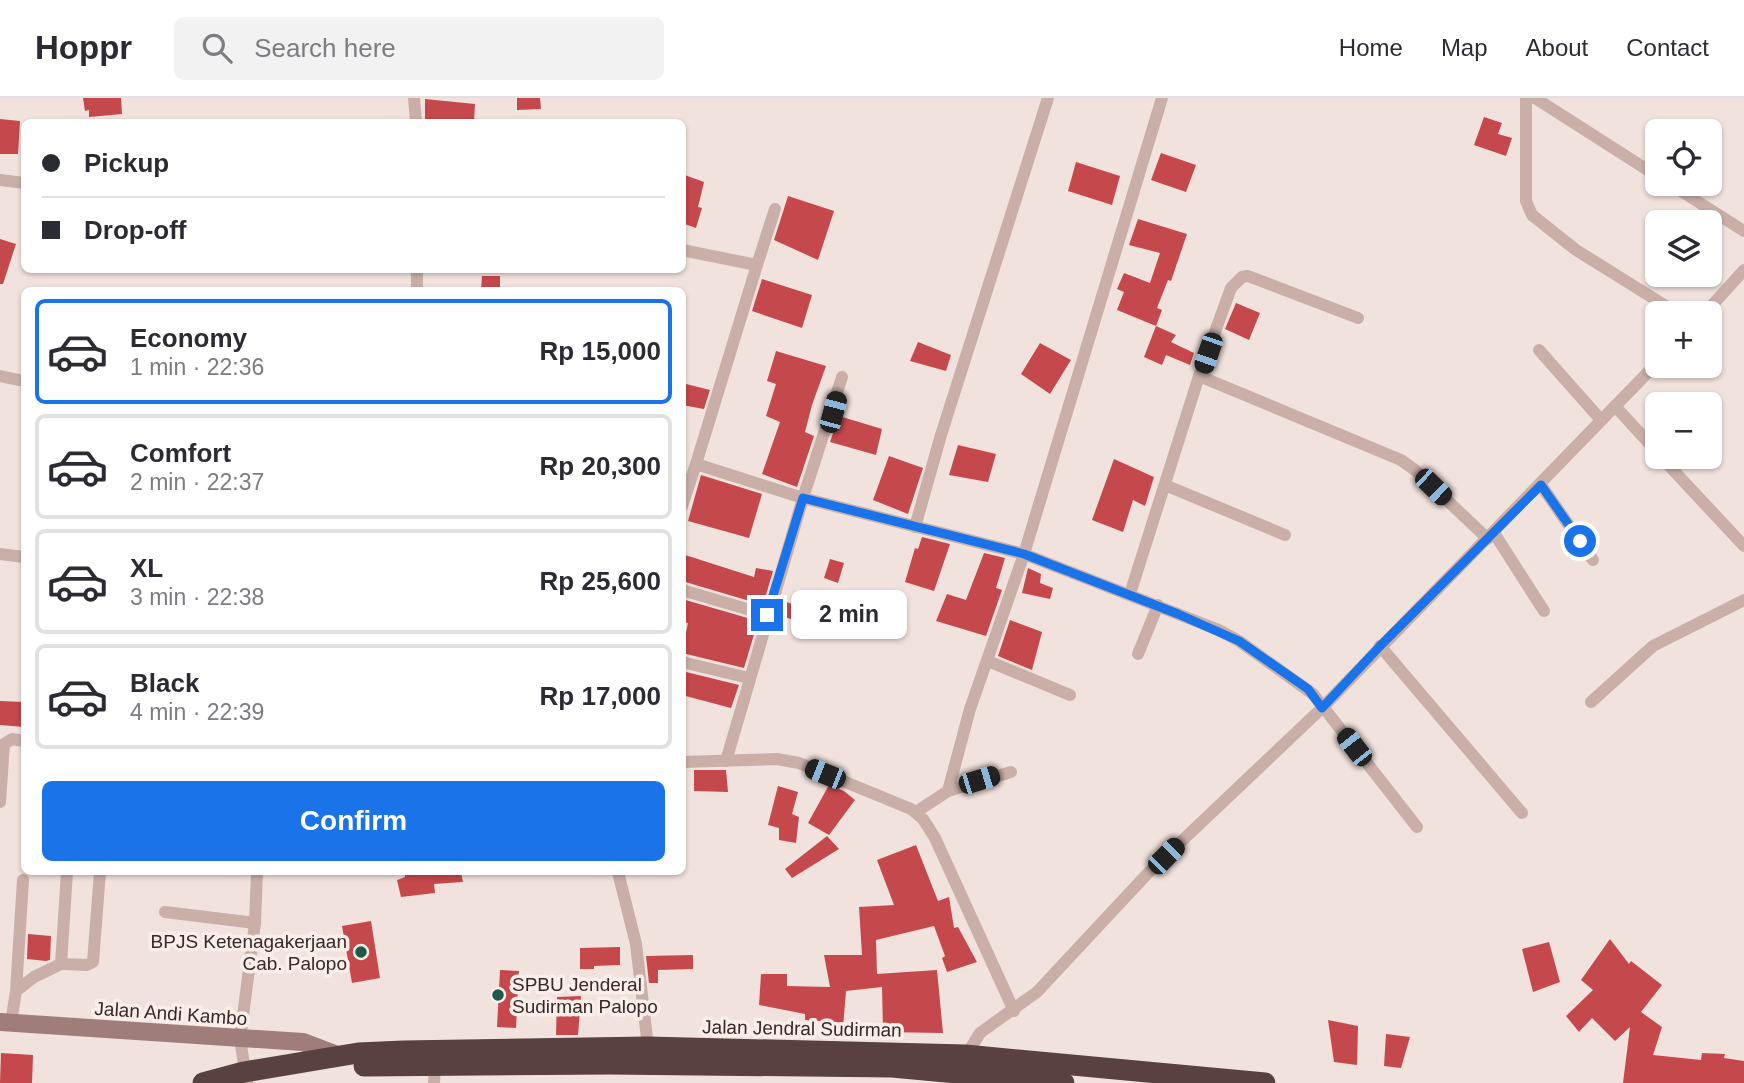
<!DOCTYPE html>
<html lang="en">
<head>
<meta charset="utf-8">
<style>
  body { margin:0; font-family:Helvetica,sans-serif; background:#f2f2f3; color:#2b2b33; height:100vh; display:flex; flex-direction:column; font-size:26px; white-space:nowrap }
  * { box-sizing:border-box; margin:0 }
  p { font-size:23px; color:#7c7c81 }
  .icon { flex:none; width:38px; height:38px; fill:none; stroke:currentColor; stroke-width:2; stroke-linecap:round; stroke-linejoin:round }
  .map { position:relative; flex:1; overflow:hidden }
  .drawer { position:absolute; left:21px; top:189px; width:665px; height:588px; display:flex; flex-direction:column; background:#fff; border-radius:10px; box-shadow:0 2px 5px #0004 }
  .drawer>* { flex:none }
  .hud { position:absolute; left:21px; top:21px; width:665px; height:154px; border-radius:10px; box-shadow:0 2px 5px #0004; display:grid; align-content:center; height:154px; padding:0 21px; background:#fff }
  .fabs { position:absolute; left:1645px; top:21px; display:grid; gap:14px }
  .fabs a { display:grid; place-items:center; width:77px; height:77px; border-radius:10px; background:#fff; box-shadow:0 2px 5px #0004; font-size:35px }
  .end { position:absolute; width:32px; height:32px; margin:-16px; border:9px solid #1a73e8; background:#fff; box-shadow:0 0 0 4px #fff }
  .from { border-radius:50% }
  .bubble { position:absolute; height:49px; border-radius:10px; background:#fff; box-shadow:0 2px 5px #0004; font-size:23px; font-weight:800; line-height:49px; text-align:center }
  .car { position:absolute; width:21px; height:42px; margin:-21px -10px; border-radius:9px; box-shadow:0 0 5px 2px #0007; background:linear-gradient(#222 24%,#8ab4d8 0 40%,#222 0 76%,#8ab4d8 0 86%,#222 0) }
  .hud b { display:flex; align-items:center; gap:24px; height:66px; font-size:26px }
  .hud b+b { border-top:2px solid #e1e1e2 }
  .hud i { width:18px; height:18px; background:#2b2b33 }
  ul { padding:12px 0 0; list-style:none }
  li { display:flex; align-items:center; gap:21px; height:105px; margin:0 14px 10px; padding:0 7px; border:4px solid #e1e1e2; border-radius:10px }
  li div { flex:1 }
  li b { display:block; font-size:26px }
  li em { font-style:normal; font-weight:800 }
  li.current { border-color:#1a73e8 }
  li>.icon { width:63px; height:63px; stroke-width:1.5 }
  .cta { display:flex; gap:14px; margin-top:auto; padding:14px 21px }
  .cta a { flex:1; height:80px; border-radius:10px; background:#1a73e8; color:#fff; font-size:28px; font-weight:800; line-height:80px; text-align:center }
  header { display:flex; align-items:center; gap:42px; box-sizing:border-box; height:98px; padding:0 35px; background:#fff; border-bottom:2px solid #e1e1e2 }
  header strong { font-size:33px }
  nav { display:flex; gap:38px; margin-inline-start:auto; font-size:24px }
  .search { width:490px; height:63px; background:#f2f2f3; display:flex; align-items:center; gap:18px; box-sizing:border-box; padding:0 24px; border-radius:10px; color:#7c7c81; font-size:26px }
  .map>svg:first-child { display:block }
  .building { fill:#c5484d }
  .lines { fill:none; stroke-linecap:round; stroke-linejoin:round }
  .street { stroke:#caafa9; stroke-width:12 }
  .secondary { stroke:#9e7d7a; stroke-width:18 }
  .highway { stroke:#584140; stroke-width:21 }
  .route { stroke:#1a73e8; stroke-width:9 }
  .poi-dot { fill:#1e594c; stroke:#faeee9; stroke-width:2.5 }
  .labels { text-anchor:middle; stroke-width:7; stroke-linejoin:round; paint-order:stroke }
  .poi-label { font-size:19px; fill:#372929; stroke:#faeee9; text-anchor:end }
  .street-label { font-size:19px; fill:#372929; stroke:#faeee9 }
</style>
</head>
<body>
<header>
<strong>Hoppr</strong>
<div class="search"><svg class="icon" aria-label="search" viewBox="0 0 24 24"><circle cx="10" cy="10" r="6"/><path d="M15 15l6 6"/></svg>Search here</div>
<nav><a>Home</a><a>Map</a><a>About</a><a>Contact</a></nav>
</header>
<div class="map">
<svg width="1744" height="985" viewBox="0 0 1744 985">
  <rect width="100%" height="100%" fill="#f2e2dd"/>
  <!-- building -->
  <g class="building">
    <path d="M83 0H121L122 16 89 19V12L85 13Z"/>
    <path d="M517 0H540L541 11 517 12Z"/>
    <path d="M425 1 475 6 474 24H425Z"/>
    <path d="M1484 19 1502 25 1498 36 1512 40 1506 58 1474 47Z"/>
    <path d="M0 21 20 23 18 56H0Z"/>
    <path d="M1161 55 1196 67 1186 94 1151 82Z"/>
    <path d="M1076 64 1120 78 1112 107 1068 93Z"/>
    <path d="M682 76 704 84 698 109 702 110 696 130 682 125Z"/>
    <path d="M788 98 834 113 818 162 774 142Z"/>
    <path d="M1138 121 1187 136 1171 183 1168 182 1157 210 1162 212 1156 228 1117 212 1124 194 1117 191 1124 175 1150 185 1160 155 1129 147Z"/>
    <path d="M0 141 16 146 3 186H0Z"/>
    <path d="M482 178H500V192H481Z"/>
    <path d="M762 181 812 197 802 230 752 213Z"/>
    <path d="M1236 205 1260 215 1249 242 1225 231Z"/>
    <path d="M1156 228 1176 237 1171 244 1194 255 1190 267 1166 257 1162 267 1144 259Z"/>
    <path d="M918 244 951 257 946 273 910 263Z"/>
    <path d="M1040 245 1071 262 1050 296 1021 276Z"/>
    <path d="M776 253 826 268 812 307 805 334 814 338 797 389 762 376 780 324 766 318 776 286 767 283Z"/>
    <path d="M682 285 710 292 704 311 682 307Z"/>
    <path d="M839 318 882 331 876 357 830 344Z"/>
    <path d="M958 347 996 356 988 384 949 377Z"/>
    <path d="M889 358 923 370 908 416 873 402Z"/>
    <path d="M1114 361 1154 379 1145 408 1133 402 1123 434 1092 422Z"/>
    <path d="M701 377 762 396 749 440 688 423Z"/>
    <path d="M922 439 950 446 934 493 905 484 915 450 918 451Z"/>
    <path d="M984 455 1005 460 996 490 1002 492 986 538 936 523 947 496 966 502Z"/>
    <path d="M682 456 754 479 756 470 773 473 763 507 682 483Z"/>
    <path d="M830 461 844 465 838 485 824 480Z"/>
    <path d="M1028 470 1041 476 1040 485 1053 490 1050 501 1022 495Z"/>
    <path d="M682 501 758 523 744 570 682 555 688 525 682 524Z"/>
    <path d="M786 504 828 517 823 531 778 517 781 506 784 507Z"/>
    <path d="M1010 522 1042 534 1032 572 998 558Z"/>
    <path d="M682 573 739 587 731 610 682 597Z"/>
    <path d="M0 603 24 604V629L0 627Z"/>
    <path d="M694 672H726L728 694 694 693Z"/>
    <path d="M829 687 844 693 855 702 829 737 808 725Z"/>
    <path d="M778 688 798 694 792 716 799 719 796 745 779 742V730L768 727Z"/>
    <path d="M827 738 839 751 792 780 785 771Z"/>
    <path d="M916 747 938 803 949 799 954 830 958 829 977 864 947 874 942 860 945 858 934 828 876 842 877 876 937 872 943 935 883 934 882 889 846 893 842 941H834L833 924 805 922V916L759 907 761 876H787V888L830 889 824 857H862L859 809 894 807 877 762Z"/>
    <path d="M405 774H461L463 784 434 786 435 795 401 799 397 782 405 779Z"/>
    <path d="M371 823 380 880 352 885 342 828Z"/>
    <path d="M28 836 51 838 50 862 46 863 27 861Z"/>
    <path d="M1610 841 1629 866 1631 863 1662 887 1641 914 1662 929 1653 957 1701 962 1702 955 1725 956 1724 960 1744 963V985H1623L1630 929 1615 943 1592 920 1579 934 1566 918 1593 892 1581 882Z"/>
    <path d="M1549 844 1560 884 1533 894 1522 851Z"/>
    <path d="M620 849V867L594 868V871H580V850Z"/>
    <path d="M693 857V871L658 872V885H649L646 858Z"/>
    <path d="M500 872 519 873 516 930 497 929Z"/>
    <path d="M581 898 578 937H556L557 899Z"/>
    <path d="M1328 922 1358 928 1357 967 1334 964Z"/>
    <path d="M1386 936 1410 939 1401 970 1384 968Z"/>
    <path d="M1 955 33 957 32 985H0Z"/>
  </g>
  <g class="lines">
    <!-- street -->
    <g class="street">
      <path d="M414 0 416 24"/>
      <path d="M1526 0V103L1532 117 1576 152 1677 215"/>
      <path d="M1535 0 1657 78"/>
      <path d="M0 82 24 85"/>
      <path d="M1670 86 1744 133"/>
      <path d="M682 152 757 167 696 366 803 400 726 663"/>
      <path d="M757 167 775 111"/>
      <path d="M417 192V172"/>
      <path d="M1705 215 1744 172"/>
      <path d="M1539 252 1601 322"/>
      <path d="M0 278 24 283"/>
      <path d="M1199 278 1231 190 1242 179 1248 178 1358 220"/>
      <path d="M842 279 803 400 1024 456 1162 0"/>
      <path d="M1615 308 1657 354"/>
      <path d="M1661 359 1744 448"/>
      <path d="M1165 387 1285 437"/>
      <path d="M1541 387 1593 462"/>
      <path d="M682 408 696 366"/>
      <path d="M915 429 941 337 1048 0"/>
      <path d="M1494 435 1544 513"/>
      <path d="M0 456 24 459"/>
      <path d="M682 492 767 517"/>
      <path d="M1130 496 1199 278 1401 362 1415 372 1488 441"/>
      <path d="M1380 548 1522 715"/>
      <path d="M1138 556 1158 507"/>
      <path d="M988 563 1070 597"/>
      <path d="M682 564 749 580"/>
      <path d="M1591 604 1653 548 1744 502"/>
      <path d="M682 664 777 661 799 665 911 711 923 721 935 740 1014 913"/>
      <path d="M948 693 970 611 1024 456 1219 532 1239 543 1313 596 1417 729"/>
      <path d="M0 704 4 646 12 641 24 643"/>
      <path d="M916 714 948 693 1011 674"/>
      <path d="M618 774 636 846 648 949"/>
      <path d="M165 814 255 825"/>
      <path d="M61 866 87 867 93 864 100 774"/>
      <path d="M16 893 23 782"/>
      <path d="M11 925 16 893 34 879 61 866 67 774"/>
      <path d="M964 961 980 935 1037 894 1149 774 1322 610 1657 265"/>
      <path d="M247 985 240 941 255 825 257 774"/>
      <path d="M434 985 435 968"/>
    </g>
    <!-- secondary -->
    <path class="secondary" d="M0 924 303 944 337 957"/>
    <!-- highway -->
    <g class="highway">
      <path d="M364 968 609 966 892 969 1064 985"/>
      <path d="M203 985 244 974 358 955 404 953 648 949 965 957 1265 985"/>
    </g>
  </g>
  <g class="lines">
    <!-- route -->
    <path class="route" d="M767 517 803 400 1024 456 1178 516 1239 543 1308 591 1322 610 1380 548 1541 387 1580 443"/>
  </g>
  <!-- markers -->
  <g class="poi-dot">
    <circle cx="361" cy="854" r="7"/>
    <circle cx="498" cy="897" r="7"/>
  </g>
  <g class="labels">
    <!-- poi labels -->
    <g class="poi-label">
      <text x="347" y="850">BPJS Ketenagakerjaan<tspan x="347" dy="22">Cab. Palopo</tspan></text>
      <text x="512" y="893" text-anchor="start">SPBU Jenderal<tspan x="512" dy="22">Sudirman Palopo</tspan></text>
    </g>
    <!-- street labels -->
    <g class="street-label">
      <text transform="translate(171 915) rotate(4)" y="7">Jalan Andi Kambo</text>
      <text transform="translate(802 930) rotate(1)" y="7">Jalan Jendral Sudirman</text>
    </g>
  </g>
</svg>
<div class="fabs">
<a><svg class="icon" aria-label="locate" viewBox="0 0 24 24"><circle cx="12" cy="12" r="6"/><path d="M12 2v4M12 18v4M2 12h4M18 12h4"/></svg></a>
<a><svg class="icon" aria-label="layers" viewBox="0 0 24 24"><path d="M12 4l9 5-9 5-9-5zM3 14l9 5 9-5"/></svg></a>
<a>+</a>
<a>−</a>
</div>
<i class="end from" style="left:1580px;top:443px"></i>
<i class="end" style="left:767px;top:517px"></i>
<div class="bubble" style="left:791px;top:492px;width:116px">2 min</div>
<i class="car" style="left:1208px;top:255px;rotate:199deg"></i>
<i class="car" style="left:833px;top:314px;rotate:15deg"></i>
<i class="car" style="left:1433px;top:389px;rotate:134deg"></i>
<i class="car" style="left:1354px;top:649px;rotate:322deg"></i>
<i class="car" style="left:825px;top:676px;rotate:292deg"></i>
<i class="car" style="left:979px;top:682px;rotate:73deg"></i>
<i class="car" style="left:1166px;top:758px;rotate:45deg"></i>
<div class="hud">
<b><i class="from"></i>Pickup</b>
<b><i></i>Drop-off</b>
</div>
<section class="drawer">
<ul>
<li class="current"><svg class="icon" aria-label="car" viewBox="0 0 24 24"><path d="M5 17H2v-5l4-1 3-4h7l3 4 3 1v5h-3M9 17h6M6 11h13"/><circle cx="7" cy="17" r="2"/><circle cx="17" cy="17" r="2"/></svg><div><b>Economy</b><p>1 min · 22:36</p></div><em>Rp 15,000</em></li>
<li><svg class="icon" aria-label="car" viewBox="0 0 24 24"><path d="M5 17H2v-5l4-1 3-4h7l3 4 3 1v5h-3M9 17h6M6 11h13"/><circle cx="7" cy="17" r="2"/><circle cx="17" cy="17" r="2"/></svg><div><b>Comfort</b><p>2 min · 22:37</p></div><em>Rp 20,300</em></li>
<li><svg class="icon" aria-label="car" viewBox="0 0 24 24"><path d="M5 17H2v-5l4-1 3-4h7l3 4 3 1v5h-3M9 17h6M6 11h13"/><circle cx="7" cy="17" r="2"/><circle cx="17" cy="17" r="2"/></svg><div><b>XL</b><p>3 min · 22:38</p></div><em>Rp 25,600</em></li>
<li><svg class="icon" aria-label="car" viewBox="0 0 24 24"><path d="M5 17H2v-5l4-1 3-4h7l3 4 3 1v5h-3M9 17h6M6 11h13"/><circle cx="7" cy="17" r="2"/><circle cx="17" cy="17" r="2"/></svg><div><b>Black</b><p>4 min · 22:39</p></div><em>Rp 17,000</em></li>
</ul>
<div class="cta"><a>Confirm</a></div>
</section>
</div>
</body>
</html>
